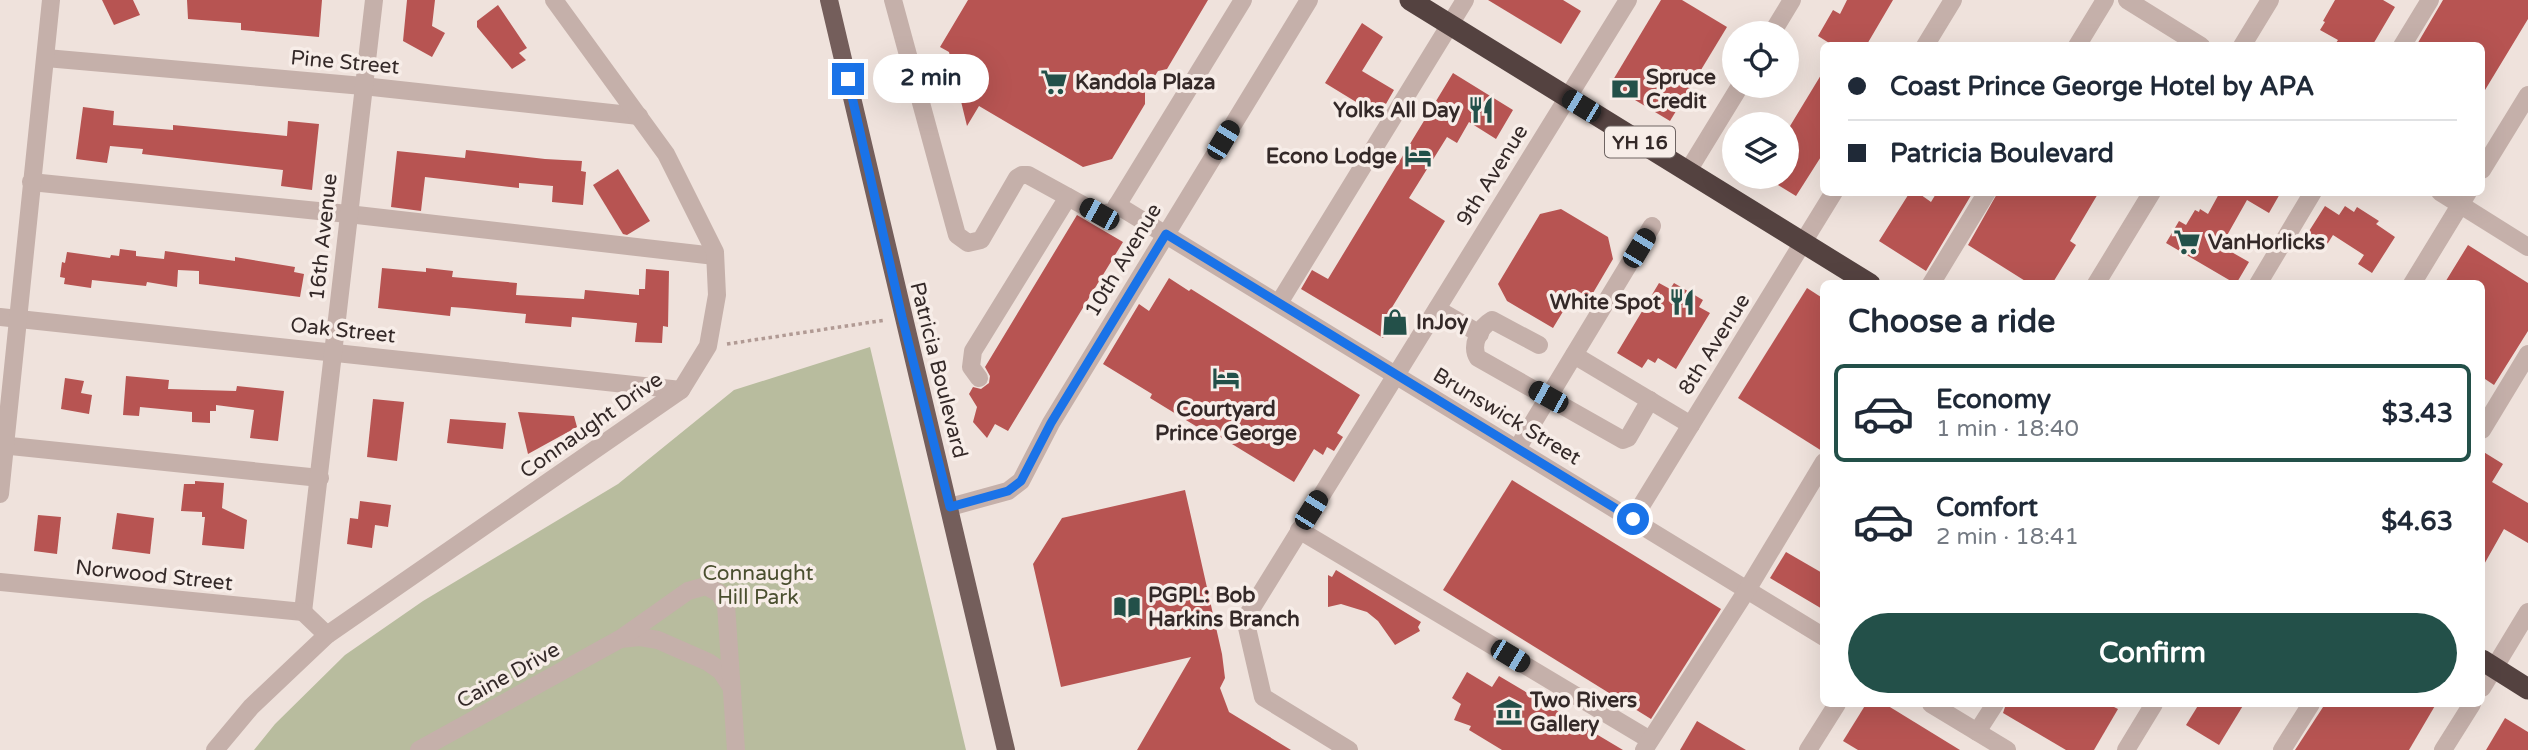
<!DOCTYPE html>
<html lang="en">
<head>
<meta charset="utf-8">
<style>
  body { margin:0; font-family:"Varela Round",sans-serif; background:#f6f6f7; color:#1f2937; height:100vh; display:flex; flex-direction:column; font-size:26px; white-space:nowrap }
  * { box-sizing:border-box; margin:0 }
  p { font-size:23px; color:#747a83 }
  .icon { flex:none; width:38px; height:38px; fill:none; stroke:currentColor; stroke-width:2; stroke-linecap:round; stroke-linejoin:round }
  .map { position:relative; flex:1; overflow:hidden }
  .drawer { position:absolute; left:1820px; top:280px; width:665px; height:427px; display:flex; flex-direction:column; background:#fff; border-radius:10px; box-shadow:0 7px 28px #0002 }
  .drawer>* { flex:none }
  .top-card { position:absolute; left:1820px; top:42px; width:665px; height:154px; border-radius:10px; box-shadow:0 7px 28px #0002; display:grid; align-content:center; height:154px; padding:0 28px; background:#fff }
  .controls { position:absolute; left:1722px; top:21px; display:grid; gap:14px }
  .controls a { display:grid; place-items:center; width:77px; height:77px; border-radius:50%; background:#fff; box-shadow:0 7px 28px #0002; font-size:35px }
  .end { position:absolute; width:32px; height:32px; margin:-16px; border:9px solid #1a73e8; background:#fff; box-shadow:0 0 0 4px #fff }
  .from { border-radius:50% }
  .bubble { position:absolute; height:49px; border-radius:24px; background:#fff; box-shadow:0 7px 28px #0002; font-size:23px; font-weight:700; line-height:49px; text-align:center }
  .car { position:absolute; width:21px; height:42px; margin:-21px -10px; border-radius:9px; box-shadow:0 0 5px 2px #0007; background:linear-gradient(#222 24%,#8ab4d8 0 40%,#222 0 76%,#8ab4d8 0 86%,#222 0) }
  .top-card b { display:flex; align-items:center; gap:24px; height:66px; font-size:26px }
  .top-card b+b { border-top:2px solid #e0e1e3 }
  .top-card i { width:18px; height:18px; background:#1f2937 }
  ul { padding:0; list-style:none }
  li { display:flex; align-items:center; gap:21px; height:98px; margin:0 14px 10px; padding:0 14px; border:4px solid transparent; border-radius:10px }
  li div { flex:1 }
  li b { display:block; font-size:26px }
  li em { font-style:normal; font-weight:700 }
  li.active { border-color:#235049 }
  li>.icon { width:63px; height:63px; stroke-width:1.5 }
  h2 { padding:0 28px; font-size:32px; line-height:84px }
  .action { display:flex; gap:14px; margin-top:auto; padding:14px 28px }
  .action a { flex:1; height:80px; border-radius:42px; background:#235049; color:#fff; font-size:28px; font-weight:700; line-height:80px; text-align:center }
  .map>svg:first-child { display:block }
  .green { fill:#b8bc9e }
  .building { fill:#b75452 }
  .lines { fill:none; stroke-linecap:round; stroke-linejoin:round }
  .path { stroke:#b19a94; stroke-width:3.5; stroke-dasharray:3.5 3.5; stroke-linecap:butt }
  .minor { stroke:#c5b0aa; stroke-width:18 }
  .major { stroke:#745e5b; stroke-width:18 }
  .highway { stroke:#544240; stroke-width:21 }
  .route { stroke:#1a73e8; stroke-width:9 }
  .labels { text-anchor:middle; stroke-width:7; stroke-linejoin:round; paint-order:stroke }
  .shield { fill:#f7ede8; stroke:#6e6462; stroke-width:2 }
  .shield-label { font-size:19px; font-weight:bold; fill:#342928 }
  .street-label { font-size:21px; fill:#342928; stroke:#f7ede8 }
  .poi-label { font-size:21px; font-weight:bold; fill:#342928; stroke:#f7ede8; text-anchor:start }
  .park-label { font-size:21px; fill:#4a4f2f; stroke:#f7ede8 }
</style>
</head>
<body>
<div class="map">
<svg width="2528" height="750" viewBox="0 0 2528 750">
  <rect width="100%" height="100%" fill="#efe2dc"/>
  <!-- green -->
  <path class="green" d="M870 347 966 750H254L275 724 345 655 423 601 618 484 734 390Z"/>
  <!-- building -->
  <g class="building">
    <path d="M102 0H133L140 15 114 25Z"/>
    <path d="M187 0H322L319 37 241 30V23L188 19Z"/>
    <path d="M407 0H435L432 26 445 33 432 57 403 41Z"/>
    <path d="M968 0H1208L1167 69 1158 71 1145 92V104L1112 159 1083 167 979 106 967 126 949 52 940 47Z"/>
    <path d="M1488 0H1563L1581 11 1561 44Z"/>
    <path d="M1661 0H1682L1727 27 1670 121 1610 85Z"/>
    <path d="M1847 0H1893L1866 46H1834L1818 36 1833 10 1840 14Z"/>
    <path d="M2335 0H2383L2395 7 2372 46H2334L2338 40 2320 30 2325 22 2323 21Z"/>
    <path d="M2443 0H2528V19L2482 95V46H2416Z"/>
    <path d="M498 5 527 48 519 53 526 60 512 69 477 27V21Z"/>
    <path d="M1362 23 1383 37 1362 71 1394 90 1379 116 1325 83Z"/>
    <path d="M1824 70V152L1796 196 1765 177H1787V131Z"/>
    <path d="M1453 73 1513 110 1496 139 1469 122 1457 143 1447 137 1409 198 1445 221 1391 309 1398 313 1383 338 1301 289 1312 270 1328 279Z"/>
    <path d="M83 107 114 111 113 125 173 130V125L287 136 288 121 319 124 312 190 281 186 283 170 142 154 143 149 110 146 107 163 76 159Z"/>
    <path d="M466 150 545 159 582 161 581 171 586 172 583 205 552 202 553 186 519 183V188L425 177 421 211 391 207 397 151 465 158Z"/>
    <path d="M618 169 650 221 627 235 623 234 593 185Z"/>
    <path d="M1910 192H1917L1931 202 1937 192H1973L1926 271 1879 241Z"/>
    <path d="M1998 192H2099L2070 241 2076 245 2052 284H2030L1968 245Z"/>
    <path d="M2220 192H2281L2269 213 2247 200 2221 246 2249 262 2236 284 2166 243 2179 221 2186 225 2195 210 2199 212 2200 209 2208 214Z"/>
    <path d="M2325 206 2339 215 2345 206 2354 212 2357 207 2379 221 2376 224 2395 237 2372 273 2358 264 2364 255 2333 235 2323 251 2304 239Z"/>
    <path d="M1561 209 1608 237 1613 259 1590 298 1576 290 1553 328 1507 301 1498 284 1540 214Z"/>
    <path d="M1077 215 1123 242 1008 431 995 424 987 438 973 422 977 407 969 394 973 387 981 389 989 383 990 376 985 367Z"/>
    <path d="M2468 245 2528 283V331L2494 385 2482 377V284H2444Z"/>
    <path d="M120 249 136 251V256L164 259 165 251 235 261V257L295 267 294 272 304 274 300 297 199 284V271L178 270 177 287 147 282 146 286 92 280 91 288 64 284 65 278 60 277 62 262 65 263 67 252 110 258 111 255 119 256Z"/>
    <path d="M382 268 426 272V268L453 271 452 277 517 283 516 295 584 299 585 290 639 295V289H645L646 269 669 271 668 327 663 326 662 343 635 342 637 323 572 317 571 327 525 323 526 314 465 308 451 307 450 316 378 308Z"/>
    <path d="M1169 278 1189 291 1191 289 1360 395 1337 433 1343 437 1334 451 1327 447 1323 455 1314 449 1294 482 1214 433 1212 436 1150 398 1152 394 1103 364 1139 304 1149 311Z"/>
    <path d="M1659 283 1670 289 1674 283 1703 300 1699 307 1710 313 1676 369 1658 358 1655 363 1648 359 1642 368 1617 353Z"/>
    <path d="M1807 288 1824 299V451H1822L1738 398Z"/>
    <path d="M126 376 169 380 168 389 236 391 237 386 284 391 278 441 250 438 254 410 216 405V411H210V423L192 422V412L140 407 139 416 123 415Z"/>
    <path d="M65 378 84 381 81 393 92 395 89 414 61 409Z"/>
    <path d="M373 399 404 402 397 461 367 457Z"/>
    <path d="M518 412 574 416 577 427 528 454Z"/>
    <path d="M450 419 506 423 503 449 447 443Z"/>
    <path d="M2482 451 2503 464 2492 482 2528 503V543L2504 529 2482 568Z"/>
    <path d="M1512 480 1721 609 1651 719 1443 590Z"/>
    <path d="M195 481 224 483 222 508 247 520 244 549 202 545 205 517H202V512L181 511 184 484H195Z"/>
    <path d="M1185 490 1222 654 1225 678 1220 688 1229 712 1291 750H1137L1191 657 1061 687 1033 564 1062 518Z"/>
    <path d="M360 501 391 505 388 527 375 525 372 548 347 544 350 518 358 519Z"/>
    <path d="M117 513 154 518 150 554 112 549Z"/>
    <path d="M38 515 61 517 57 554 34 551Z"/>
    <path d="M1786 552 1824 574V610L1770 578Z"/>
    <path d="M1336 570 1421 622 1418 627 1420 631 1395 645 1378 621 1367 612 1341 604 1328 607V575L1332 577Z"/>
    <path d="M1467 672 1492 687 1499 676 1623 750H1502L1469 730 1471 726 1454 720 1461 704 1452 698Z"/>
    <path d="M1866 704H1885L1960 750H1858L1843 741Z"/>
    <path d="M2006 704H2108L2118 709 2094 750H2066L2003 713Z"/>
    <path d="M2199 704H2244L2219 745 2186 725Z"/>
    <path d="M2325 704H2436L2409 750H2295Z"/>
    <path d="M2505 718 2528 732V750H2486Z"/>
    <path d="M1697 721 1746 750H1680Z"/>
  </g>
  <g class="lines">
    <!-- path -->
    <path class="path" d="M727 344 886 320"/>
    <!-- minor -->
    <g class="minor">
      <path d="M893 0 957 235 968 243 981 240 1017 178 1022 175H1028L1099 214 1113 212 1243 0"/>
      <path d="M2127 0 2201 46"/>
      <path d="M1772 33 1792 0"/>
      <path d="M1925 46 1953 0"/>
      <path d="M2077 46 2105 0"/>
      <path d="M2242 46 2270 0"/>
      <path d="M2402 46 2430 0"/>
      <path d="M46 58 363 86 639 116"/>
      <path d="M2482 170 2528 95"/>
      <path d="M1688 171 1740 86"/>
      <path d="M31 182 348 214 715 256"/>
      <path d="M2440 192 2528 247"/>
      <path d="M1117 205 1824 637"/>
      <path d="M1931 284 1987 192"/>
      <path d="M2096 284 2152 192"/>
      <path d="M2258 284 2313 192"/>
      <path d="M2412 284 2468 192"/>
      <path d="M1279 303 1465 0"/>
      <path d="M1437 309 1480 334"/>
      <path d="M0 317 681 390"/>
      <path d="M1539 345 1492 320C1480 327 1470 345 1478 358L1623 440 1628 438 1650 400"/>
      <path d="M1574 355 1691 425"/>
      <path d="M979 378 971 367 973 351 1068 197"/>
      <path d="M2482 430 2528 354"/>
      <path d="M0 445 320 478"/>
      <path d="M1517 449 1652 226"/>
      <path d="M0 494 51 0"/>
      <path d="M950 507 1008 491 1021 481 1051 423 1309 0"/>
      <path d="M1633 519 1834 192"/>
      <path d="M1299 530 1650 740"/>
      <path d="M0 582 303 612"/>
      <path d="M303 612 374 0"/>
      <path d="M303 612 327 635"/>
      <path d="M620 639 640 637 658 640 708 662 721 671 732 688"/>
      <path d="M2482 688 2528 612"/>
      <path d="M1931 704 2007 750"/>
      <path d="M1977 732 1995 704"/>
      <path d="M215 750 251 707 327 635 681 390 708 346 717 295 715 252 666 154 554 0"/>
      <path d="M419 750 620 639 688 591 706 586 719 593 726 605 736 750"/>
      <path d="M1349 750 1263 697 1245 619 1628 0"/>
      <path d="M1644 750 1747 590 1824 462"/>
      <path d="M1808 750 1837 704"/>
      <path d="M2126 750 2154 704"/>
      <path d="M2282 750 2311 704"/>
      <path d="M2443 750 2472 704"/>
    </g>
    <!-- major -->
    <path class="major" d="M829 0 1006 750"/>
    <!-- highway -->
    <g class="highway">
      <path d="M1410 0 1870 284"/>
      <path d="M2482 660 2528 689"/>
    </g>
  </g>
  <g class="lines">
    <!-- route -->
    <path class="route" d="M848 79 902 317 950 507 1008 491 1021 481 1051 423 1166 234 1633 519"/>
  </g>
  <!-- icons -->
  <defs>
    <symbol id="supermarket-bare" viewBox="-9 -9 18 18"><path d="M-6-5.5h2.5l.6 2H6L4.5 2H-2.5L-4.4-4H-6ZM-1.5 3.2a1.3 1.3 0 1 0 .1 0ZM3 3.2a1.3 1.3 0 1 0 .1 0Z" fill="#235049" stroke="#f7ede8" stroke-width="2.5" paint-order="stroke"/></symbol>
    <symbol id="bank-bare" viewBox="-9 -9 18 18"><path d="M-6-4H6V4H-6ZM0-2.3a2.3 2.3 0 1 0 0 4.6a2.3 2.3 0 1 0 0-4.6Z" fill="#235049" stroke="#f7ede8" stroke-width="2.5" paint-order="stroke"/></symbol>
    <symbol id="restaurant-bare" viewBox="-9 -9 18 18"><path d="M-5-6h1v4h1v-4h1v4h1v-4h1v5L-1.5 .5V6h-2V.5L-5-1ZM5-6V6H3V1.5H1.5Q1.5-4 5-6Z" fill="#235049" stroke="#f7ede8" stroke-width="2.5" paint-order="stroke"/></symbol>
    <symbol id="hotel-bare" viewBox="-9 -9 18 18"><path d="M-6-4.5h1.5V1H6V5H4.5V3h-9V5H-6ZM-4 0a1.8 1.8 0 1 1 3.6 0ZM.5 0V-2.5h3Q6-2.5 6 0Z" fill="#235049" stroke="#f7ede8" stroke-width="2.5" paint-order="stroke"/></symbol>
    <symbol id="shop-bare" viewBox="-9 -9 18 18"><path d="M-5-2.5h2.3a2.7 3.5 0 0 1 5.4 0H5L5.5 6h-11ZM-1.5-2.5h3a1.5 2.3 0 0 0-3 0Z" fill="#235049" stroke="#f7ede8" stroke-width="2.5" paint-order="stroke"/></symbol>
    <symbol id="library-bare" viewBox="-9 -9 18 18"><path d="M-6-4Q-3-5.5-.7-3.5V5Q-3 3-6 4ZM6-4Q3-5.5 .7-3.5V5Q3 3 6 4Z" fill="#235049" stroke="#f7ede8" stroke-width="2.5" paint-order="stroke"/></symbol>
    <symbol id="museum-bare" viewBox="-9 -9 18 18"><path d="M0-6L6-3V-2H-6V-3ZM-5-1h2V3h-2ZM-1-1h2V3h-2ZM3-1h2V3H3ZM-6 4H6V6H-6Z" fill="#235049" stroke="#f7ede8" stroke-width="2.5" paint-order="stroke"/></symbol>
  </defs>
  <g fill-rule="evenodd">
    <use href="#supermarket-bare" x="1035" y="63" width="38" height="38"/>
    <use href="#bank-bare" x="1606" y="70" width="38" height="38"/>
    <use href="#restaurant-bare" x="1462" y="91" width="38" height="38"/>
    <use href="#hotel-bare" x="1399" y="137" width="38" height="38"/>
    <use href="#supermarket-bare" x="2168" y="223" width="38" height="38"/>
    <use href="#restaurant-bare" x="1663" y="283" width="38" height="38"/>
    <use href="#shop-bare" x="1376" y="303" width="38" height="38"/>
    <use href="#hotel-bare" x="1207" y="359" width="38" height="38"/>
    <use href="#library-bare" x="1108" y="588" width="38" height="38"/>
    <use href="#museum-bare" x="1490" y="693" width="38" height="38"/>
  </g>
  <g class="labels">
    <!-- shield labels -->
    <rect class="shield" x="1605" y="126.5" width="70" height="31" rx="5"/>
    <g class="shield-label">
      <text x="1640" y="149">YH 16</text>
    </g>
    <!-- street labels -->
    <g class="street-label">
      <text transform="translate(345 62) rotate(5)" y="7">Pine Street</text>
      <text transform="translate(1492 175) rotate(-58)" y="7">9th Avenue</text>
      <text transform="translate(323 237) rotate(-84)" y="7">16th Avenue</text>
      <text transform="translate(1123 260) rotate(-59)" y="7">10th Avenue</text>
      <text transform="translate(343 330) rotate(6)" y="7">Oak Street</text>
      <text transform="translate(1714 344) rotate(-58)" y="7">8th Avenue</text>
      <text transform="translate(939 370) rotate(76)" y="7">Patricia Boulevard</text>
      <text transform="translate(1507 416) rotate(31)" y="7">Brunswick Street</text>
      <text transform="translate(591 425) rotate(-35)" y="7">Connaught Drive</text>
      <text transform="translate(154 575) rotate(6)" y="7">Norwood Street</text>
      <text transform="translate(508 675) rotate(-29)" y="7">Caine Drive</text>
    </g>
    <!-- poi labels -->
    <g class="poi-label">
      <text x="1646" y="84">Spruce<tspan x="1646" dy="24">Credit</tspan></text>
      <text x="1075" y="89">Kandola Plaza</text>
      <text x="1460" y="117" text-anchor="end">Yolks All Day</text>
      <text x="1397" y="163" text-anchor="end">Econo Lodge</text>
      <text x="2208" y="249">VanHorlicks</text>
      <text x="1661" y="309" text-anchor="end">White Spot</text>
      <text x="1416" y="329">InJoy</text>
      <text x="1226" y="416" text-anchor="middle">Courtyard<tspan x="1226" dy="24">Prince George</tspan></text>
      <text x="1148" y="602">PGPL: Bob<tspan x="1148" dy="24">Harkins Branch</tspan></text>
      <text x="1530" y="707">Two Rivers<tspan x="1530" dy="24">Gallery</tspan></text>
    </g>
    <!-- park labels -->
    <g class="park-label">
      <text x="758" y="580">Connaught<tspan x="758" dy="24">Hill Park</tspan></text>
    </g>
  </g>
</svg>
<div class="controls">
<a><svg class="icon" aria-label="locate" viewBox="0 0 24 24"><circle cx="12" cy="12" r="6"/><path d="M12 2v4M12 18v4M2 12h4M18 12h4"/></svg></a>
<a><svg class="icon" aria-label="layers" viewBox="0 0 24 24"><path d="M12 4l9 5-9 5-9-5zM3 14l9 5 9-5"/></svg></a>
</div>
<i class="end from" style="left:1633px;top:519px"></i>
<i class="end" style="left:848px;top:79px"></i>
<div class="bubble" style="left:873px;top:54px;width:116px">2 min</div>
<i class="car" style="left:1581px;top:106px;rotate:301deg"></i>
<i class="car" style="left:1223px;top:140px;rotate:31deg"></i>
<i class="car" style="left:1099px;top:214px;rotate:299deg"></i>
<i class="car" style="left:1639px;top:248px;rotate:31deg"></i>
<i class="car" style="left:1548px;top:397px;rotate:299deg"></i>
<i class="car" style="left:1311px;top:510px;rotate:32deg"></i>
<i class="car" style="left:1510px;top:656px;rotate:121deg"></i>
<div class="top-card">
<b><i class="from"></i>Coast Prince George Hotel by APA</b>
<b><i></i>Patricia Boulevard</b>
</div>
<section class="drawer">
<h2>Choose a ride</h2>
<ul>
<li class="active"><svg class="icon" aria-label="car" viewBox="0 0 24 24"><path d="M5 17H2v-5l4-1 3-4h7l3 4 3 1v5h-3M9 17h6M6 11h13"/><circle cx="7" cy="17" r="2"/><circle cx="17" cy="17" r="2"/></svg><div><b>Economy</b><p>1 min · 18:40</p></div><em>$3.43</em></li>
<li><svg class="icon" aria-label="car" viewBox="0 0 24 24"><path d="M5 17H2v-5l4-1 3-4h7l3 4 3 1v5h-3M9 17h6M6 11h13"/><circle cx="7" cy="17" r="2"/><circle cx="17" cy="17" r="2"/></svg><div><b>Comfort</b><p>2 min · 18:41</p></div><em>$4.63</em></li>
</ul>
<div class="action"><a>Confirm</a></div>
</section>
</div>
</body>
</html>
